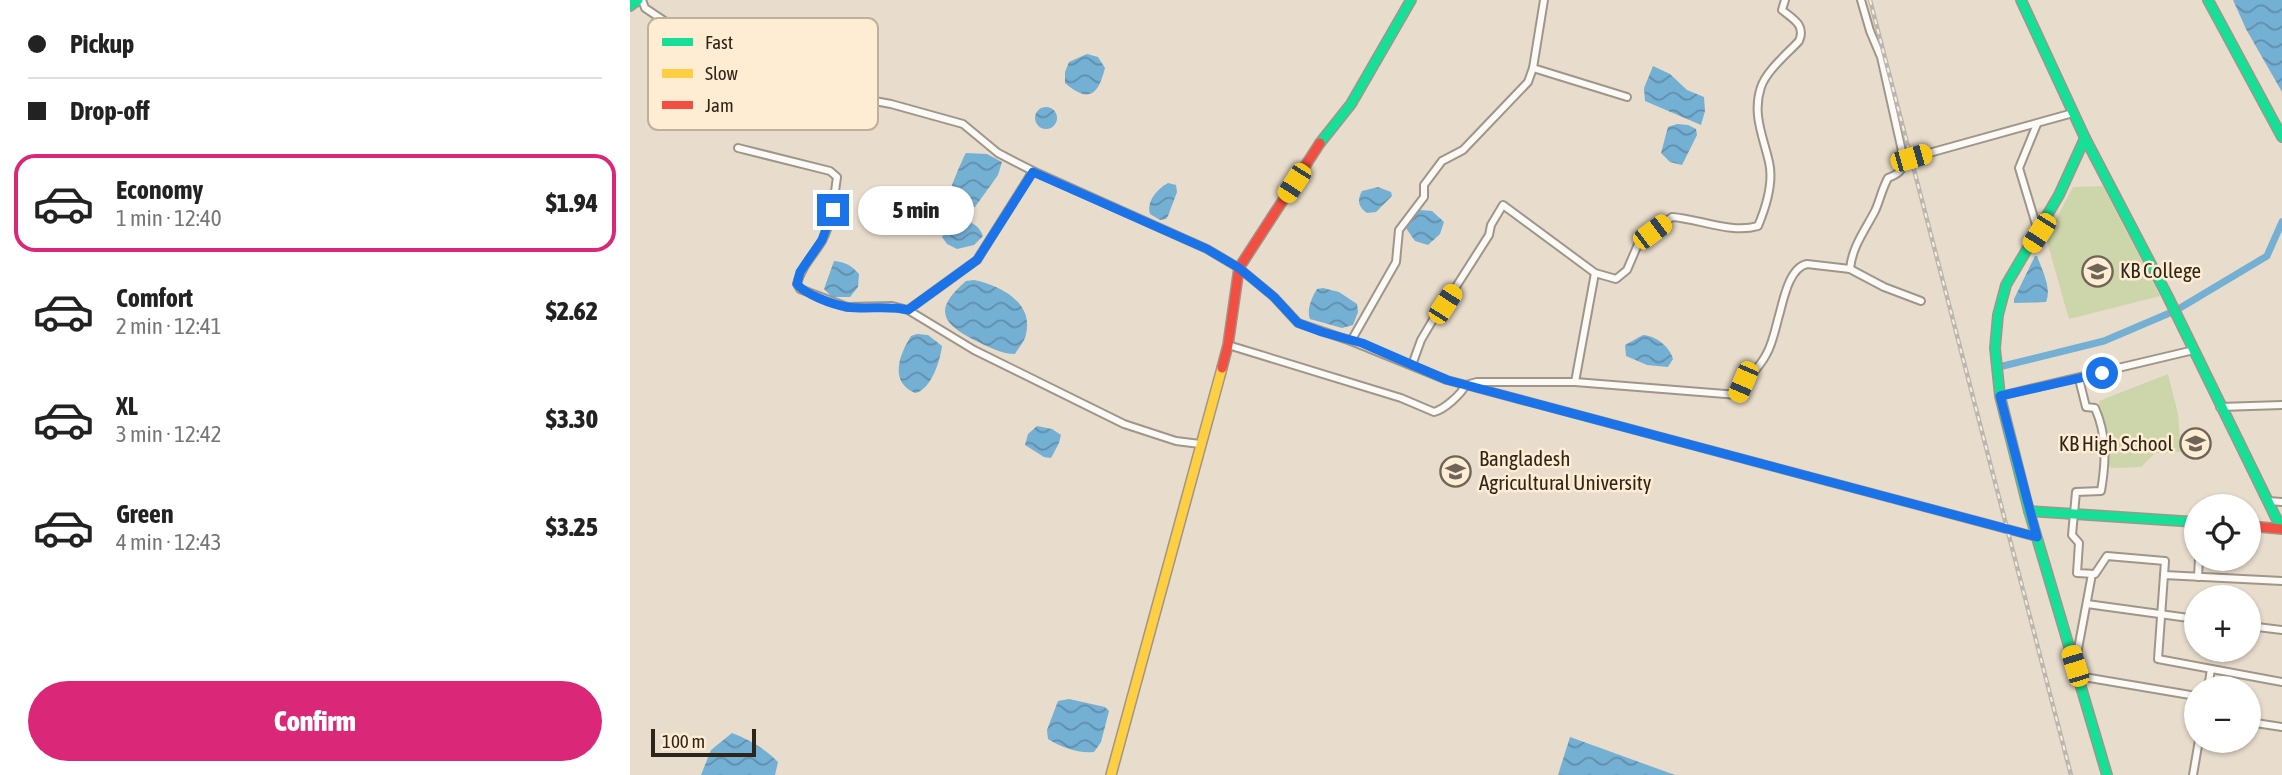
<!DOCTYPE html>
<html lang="en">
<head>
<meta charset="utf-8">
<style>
  body { margin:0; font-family:"Asap Condensed",sans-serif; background:#f6f6f6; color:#222; height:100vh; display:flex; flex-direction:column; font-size:26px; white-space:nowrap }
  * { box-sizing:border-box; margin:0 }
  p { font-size:23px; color:#767676 }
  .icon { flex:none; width:38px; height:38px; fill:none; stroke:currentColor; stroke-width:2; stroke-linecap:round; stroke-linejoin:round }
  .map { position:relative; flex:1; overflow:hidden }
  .panel { display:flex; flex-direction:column; background:#fff; width:630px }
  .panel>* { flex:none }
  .banner { display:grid; align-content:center; height:154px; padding:0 28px; background:#fff }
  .tools { position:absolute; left:1554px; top:494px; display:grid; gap:14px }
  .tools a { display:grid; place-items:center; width:77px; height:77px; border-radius:50%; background:#fff; box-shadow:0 2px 5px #0004; font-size:35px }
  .scale { position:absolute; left:21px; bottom:18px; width:105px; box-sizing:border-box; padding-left:7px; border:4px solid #2d2519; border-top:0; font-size:19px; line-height:24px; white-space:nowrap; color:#2d2519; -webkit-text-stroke:5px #feecd3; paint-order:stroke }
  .end { position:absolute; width:32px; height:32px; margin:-16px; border:9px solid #1a73e8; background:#fff; box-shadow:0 0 0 4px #fff }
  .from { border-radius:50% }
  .bubble { position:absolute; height:49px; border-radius:24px; background:#fff; box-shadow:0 2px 5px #0004; font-size:23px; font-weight:800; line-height:49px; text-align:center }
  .car { position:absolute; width:21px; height:42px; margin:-21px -10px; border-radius:9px; box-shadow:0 0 5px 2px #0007; background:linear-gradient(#f5c518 24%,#345 0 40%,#f5c518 0 76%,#345 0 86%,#f5c518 0) }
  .banner b { display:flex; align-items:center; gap:24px; height:66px; font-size:26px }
  .banner b+b { border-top:2px solid #e0e0e0 }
  .banner i { width:18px; height:18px; background:#222 }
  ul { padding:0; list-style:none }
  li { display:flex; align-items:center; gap:21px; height:98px; margin:0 14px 10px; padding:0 14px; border:4px solid transparent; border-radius:21px }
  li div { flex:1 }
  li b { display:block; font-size:26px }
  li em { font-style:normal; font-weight:800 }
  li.active { border-color:#db2777 }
  li>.icon { width:63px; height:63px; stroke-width:1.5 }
  .cta { display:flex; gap:14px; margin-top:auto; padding:14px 28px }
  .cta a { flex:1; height:80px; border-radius:42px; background:#db2777; color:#fff; font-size:28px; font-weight:800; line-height:80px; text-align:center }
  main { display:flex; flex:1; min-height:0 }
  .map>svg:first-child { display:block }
  .green { fill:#cdd5aa }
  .water { fill:url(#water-waves) }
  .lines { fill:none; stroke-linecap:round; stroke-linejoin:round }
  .canal { stroke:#74afd4; stroke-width:7 }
  .street-casing { stroke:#9f9689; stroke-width:10 }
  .fast-casing { stroke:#9f9689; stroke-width:12 }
  .slow-casing { stroke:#9f9689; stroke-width:12 }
  .jam-casing { stroke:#9f9689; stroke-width:12 }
  .street { stroke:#fcfaf7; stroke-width:6 }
  .fast { stroke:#16e098; stroke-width:9 }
  .slow { stroke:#ffcf43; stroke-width:9 }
  .jam { stroke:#f24e42; stroke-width:9 }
  .rail-casing { stroke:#b9b7b2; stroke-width:4.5 }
  .rail { stroke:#feecd3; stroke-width:2; stroke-dasharray:5; stroke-linecap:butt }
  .route { stroke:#1a73e8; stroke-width:9 }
  .labels { text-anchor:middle; stroke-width:5; stroke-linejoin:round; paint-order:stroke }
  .poi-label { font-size:21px; fill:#2d2519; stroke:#feecd3; text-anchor:start }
  .key { fill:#feecd3; stroke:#bfb09b; stroke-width:2 }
  .key-label { font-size:19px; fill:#2d2519 }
</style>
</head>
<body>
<main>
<section class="panel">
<div class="banner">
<b><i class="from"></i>Pickup</b>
<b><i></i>Drop-off</b>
</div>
<ul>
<li class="active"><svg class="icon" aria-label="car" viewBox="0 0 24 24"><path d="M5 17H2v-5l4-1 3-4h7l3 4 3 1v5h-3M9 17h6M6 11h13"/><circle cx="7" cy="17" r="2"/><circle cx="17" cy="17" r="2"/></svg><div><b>Economy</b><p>1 min · 12:40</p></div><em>$1.94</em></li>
<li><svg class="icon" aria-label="car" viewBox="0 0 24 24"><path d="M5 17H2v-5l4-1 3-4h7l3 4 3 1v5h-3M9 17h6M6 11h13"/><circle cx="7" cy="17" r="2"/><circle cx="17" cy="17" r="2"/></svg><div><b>Comfort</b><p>2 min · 12:41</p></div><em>$2.62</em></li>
<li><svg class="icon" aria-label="car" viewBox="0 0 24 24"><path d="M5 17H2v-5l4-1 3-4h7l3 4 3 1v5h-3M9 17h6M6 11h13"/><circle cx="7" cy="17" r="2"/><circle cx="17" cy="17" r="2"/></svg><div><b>XL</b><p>3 min · 12:42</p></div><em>$3.30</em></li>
<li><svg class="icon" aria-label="car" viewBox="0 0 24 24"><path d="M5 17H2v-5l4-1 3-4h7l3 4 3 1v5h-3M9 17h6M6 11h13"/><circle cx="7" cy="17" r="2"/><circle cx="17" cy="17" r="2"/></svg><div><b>Green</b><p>4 min · 12:43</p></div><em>$3.25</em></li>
</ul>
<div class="cta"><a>Confirm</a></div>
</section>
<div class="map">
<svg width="1652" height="775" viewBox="0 0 1652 775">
  <defs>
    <pattern id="water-waves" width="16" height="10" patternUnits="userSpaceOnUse" patternTransform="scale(1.75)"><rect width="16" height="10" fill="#74afd4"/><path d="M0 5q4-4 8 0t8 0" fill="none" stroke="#608eab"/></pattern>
  </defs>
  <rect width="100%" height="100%" fill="#e8dccc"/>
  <!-- green -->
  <g class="green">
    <path d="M1473 186 1530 296 1439 319 1416 238 1443 187Z"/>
    <path d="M1538 374 1548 414 1551 452 1525 453 1511 467 1481 468 1477 464 1478 445 1469 401Z"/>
  </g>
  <!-- water -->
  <g class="water">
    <path d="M1603 0H1652V92L1616 29Z"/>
    <path d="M457 54 468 57 475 68C468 96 458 103 435 83V72L439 62Z"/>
    <path d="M1023 66 1040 74 1057 90 1074 97 1075 111 1071 125 1015 101 1014 88Z"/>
    <circle cx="416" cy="118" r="11"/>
    <path d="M1047 124 1058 125 1066 129 1067 135 1052 165 1040 162 1031 153 1038 127Z"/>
    <path d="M336 153 357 154 372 162 368 175 345 207H342L320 203 317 200C317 196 333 157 336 153Z"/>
    <path d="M538 183 546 185 547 192 538 216 536 219 530 220 520 214C516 202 527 189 538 183Z"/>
    <path d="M748 187 761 192 762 196 746 212 737 213C728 207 727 200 732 191Z"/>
    <path d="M790 210 802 211 814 222 810 234 798 245 785 241 776 228Z"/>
    <path d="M329 219C340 221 349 225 353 236L344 245 327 249 317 244 312 237 318 225Z"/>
    <path d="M1405 256H1407C1412 270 1422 288 1416 302L1384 303V299Z"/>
    <path d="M204 261C215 262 221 265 229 274L228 287 220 297H202L194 289Z"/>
    <path d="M344 280C369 285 404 302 396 334 395 341 389 347 385 354 371 354 357 346 344 340 309 322 305 308 336 281Z"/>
    <path d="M693 288 709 292 727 304 728 312 723 325 712 328 680 319C676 310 682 297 687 289Z"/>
    <path d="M287 334 298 335 312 346C310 361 301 390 285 393 259 382 269 355 281 336Z"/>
    <path d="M1013 335C1026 336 1039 346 1043 359L1038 367 1017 365 996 356 995 345Z"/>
    <path d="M407 426 422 429 431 435 429 443 421 458 414 457 395 445 398 434Z"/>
    <path d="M439 699 475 707 479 711 471 742 464 752C450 754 430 747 418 739L417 730 428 701Z"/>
    <path d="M102 733C118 739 136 749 148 762L145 775H71L81 750Z"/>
    <path d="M940 737 1045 775H928Z"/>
  </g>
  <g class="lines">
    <!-- canal -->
    <g class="canal">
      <path d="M1550 308 1637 256 1652 222"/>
      <path d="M1373 366 1474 341 1542 312"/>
    </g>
    <defs>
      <g id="street">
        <path d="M12 0 15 8 39 24 62 49 80 62 98 70 177 96 228 98 261 104 333 124 368 153 403 171 577 249 609 268 644 297 668 323 721 341"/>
        <path d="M914 0 903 68 898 82 833 150 812 161 794 185V197L769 230 766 262 721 341 817 380 836 385 847 382H945L1108 395C1115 379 1128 370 1136 355 1142 345 1145 331 1148 319 1153 303 1158 268 1177 264L1220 269C1222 247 1235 230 1245 211 1250 200 1252 189 1258 178 1268 174 1272 172 1274 160L1251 57 1240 31 1231 0"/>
        <path d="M903 68 997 97"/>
        <path d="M1407 124 1389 168 1408 231"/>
        <path d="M108 148 200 171 207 177C204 198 202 222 192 241 183 256 171 267 167 284L170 289 217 307 262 306 278 310 344 350 494 424 546 441 570 444"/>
        <path d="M1274 160 1443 113"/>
        <path d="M1220 269 1254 287 1291 301"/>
        <path d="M278 310 347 260 403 171"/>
        <path d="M598 345 771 398 804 412C815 409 830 395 836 385L1407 537"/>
        <path d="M782 365 791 340 804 318 815 304 859 235 861 225 873 205 965 273"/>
        <path d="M1449 379 1456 407 1465 408C1477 435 1476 462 1471 491L1446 492 1442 535 1449 543 1447 573 1465 574 1477 556 1535 561 1534 575"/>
        <path d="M945 382 965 273 986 279 997 270 1009 242 1042 217C1070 219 1101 234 1128 226 1136 207 1144 183 1139 162 1133 136 1122 114 1131 87 1137 70 1157 54 1169 41 1176 25 1163 19 1152 10L1155 0"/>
        <path d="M1370 396 1564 350"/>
        <path d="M1590 407 1652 405"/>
        <path d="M1638 501 1652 502"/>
        <path d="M1568 577 1569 558"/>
        <path d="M1652 581 1534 575 1528 659 1652 682"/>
        <path d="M1457 604 1566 619"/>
        <path d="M1619 626 1652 630"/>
        <path d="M1445 665 1462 574"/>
        <path d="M1448 676 1566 696"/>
        <path d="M1578 688 1581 669"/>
        <path d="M1619 722 1652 727"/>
        <path d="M1563 775 1569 740"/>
      </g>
      <g id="fast">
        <path d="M1391 0 1455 138 1537 295 1651 528"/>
        <path d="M1578 0 1652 137"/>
        <path d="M0 6 8 0"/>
        <path d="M1455 138 1429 195 1376 285 1368 315 1365 348 1370 396 1399 511 1477 775"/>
        <path d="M690 143 721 104 781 0"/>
        <path d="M1399 511 1566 522"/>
      </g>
      <path id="slow" d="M481 775 592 368"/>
      <g id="jam">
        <path d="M592 368 598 345 609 268 690 143"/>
        <path d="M1619 526 1652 529"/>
      </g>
    </defs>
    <!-- street casing -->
    <use href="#street" class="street-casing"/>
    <!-- fast casing -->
    <use href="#fast" class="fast-casing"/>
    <!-- slow casing -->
    <use href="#slow" class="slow-casing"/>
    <!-- jam casing -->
    <use href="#jam" class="jam-casing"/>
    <!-- street -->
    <use href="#street" class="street"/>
    <!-- fast -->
    <use href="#fast" class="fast"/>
    <!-- slow -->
    <use href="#slow" class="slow"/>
    <!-- jam -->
    <use href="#jam" class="jam"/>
    <defs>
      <path id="rail" d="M1240 0 1441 775"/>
    </defs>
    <!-- rail casing -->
    <use href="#rail" class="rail-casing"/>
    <!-- rail -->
    <use href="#rail" class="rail"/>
  </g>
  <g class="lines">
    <!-- route -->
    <path class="route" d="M203 210 192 240 170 272 167 284C174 294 204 305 217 307 238 310 258 305 278 310L347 260 403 172 577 249 609 268 644 297 668 323 692 332 732 343 817 380 1407 537 1370 396 1472 373"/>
  </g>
  <!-- icons -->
  <defs>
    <symbol id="university-ring" viewBox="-11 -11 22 22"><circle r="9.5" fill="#feecd3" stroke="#6e6558" stroke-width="1.5"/><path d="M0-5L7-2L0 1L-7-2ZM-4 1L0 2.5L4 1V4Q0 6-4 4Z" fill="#6e6558"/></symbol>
    <symbol id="school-ring" viewBox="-11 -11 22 22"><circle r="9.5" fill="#feecd3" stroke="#6e6558" stroke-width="1.5"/><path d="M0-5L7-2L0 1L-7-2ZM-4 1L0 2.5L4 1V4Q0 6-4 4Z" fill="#6e6558"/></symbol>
  </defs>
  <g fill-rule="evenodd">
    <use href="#university-ring" x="1450" y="254" width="35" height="35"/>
    <use href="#school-ring" x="1548" y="426" width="35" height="35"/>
    <use href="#university-ring" x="808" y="454" width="35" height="35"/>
  </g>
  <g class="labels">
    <!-- poi labels -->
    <g class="poi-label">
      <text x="1490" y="278">KB College</text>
      <text x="1543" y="451" text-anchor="end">KB High School</text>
      <text x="849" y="466">Bangladesh<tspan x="849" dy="24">Agricultural University</tspan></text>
    </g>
  </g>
  <!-- legend -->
  <rect x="18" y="18" width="230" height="112" rx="10" class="key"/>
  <rect x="32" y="38" width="31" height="8" fill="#16e098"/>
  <rect x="32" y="69" width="31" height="9" fill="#ffcf43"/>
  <rect x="32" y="101" width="31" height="8" fill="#f24e42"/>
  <g class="key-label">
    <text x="75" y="49">Fast</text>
    <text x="75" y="80">Slow</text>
    <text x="75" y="112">Jam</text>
  </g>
</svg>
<div class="tools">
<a><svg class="icon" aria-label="locate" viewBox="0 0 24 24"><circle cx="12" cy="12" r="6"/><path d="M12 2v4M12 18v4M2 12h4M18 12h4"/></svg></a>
<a>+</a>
<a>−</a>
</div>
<div class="scale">100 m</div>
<i class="end from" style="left:1472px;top:373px"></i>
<i class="end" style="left:203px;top:210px"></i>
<div class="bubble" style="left:228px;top:186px;width:116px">5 min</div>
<i class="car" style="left:1281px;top:158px;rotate:74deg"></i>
<i class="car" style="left:664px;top:183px;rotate:213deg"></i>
<i class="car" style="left:1022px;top:232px;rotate:53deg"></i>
<i class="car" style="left:1409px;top:233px;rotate:213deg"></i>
<i class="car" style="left:815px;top:304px;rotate:33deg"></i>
<i class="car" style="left:1113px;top:382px;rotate:203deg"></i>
<i class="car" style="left:1445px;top:666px;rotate:343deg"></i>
</div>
</main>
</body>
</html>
